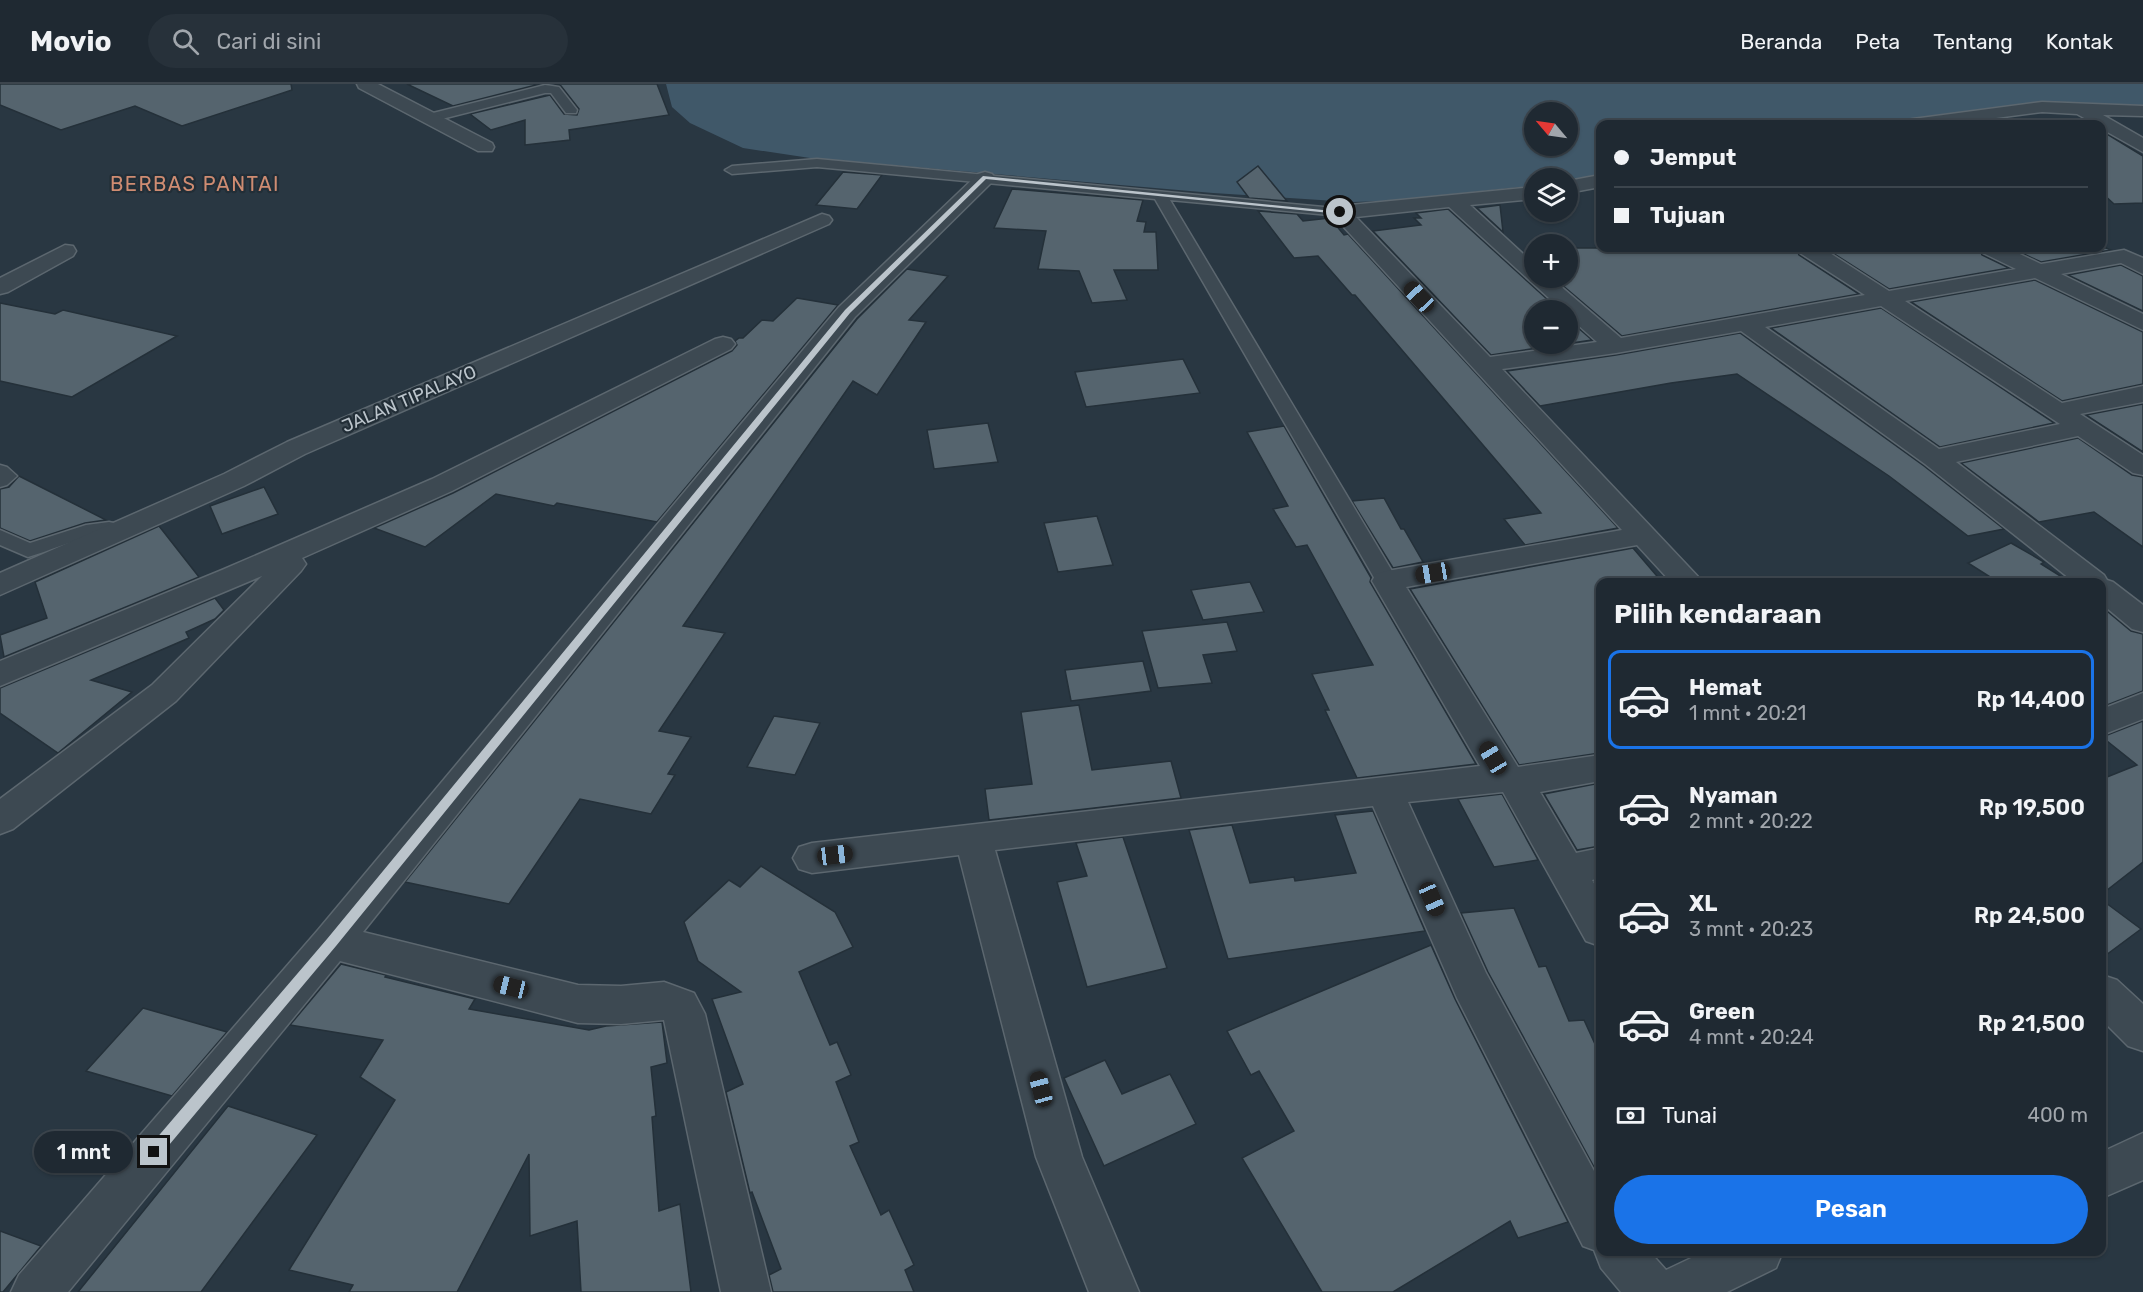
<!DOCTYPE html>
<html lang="id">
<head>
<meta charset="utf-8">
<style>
  body { margin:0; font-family:Rubik,sans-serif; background:#27313a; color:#f1f3f6; height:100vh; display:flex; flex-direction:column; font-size:22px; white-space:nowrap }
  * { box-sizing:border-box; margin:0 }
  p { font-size:20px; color:#a1a6ac }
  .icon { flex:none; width:33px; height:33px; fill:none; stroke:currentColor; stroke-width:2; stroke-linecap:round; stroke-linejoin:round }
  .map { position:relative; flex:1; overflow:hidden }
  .side { position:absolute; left:1596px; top:494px; width:510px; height:678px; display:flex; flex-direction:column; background:#1f2932; border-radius:12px; box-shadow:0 2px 4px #0004,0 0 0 2px #3c454d }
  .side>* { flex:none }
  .top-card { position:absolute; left:1596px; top:36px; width:510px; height:132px; border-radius:12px; box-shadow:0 2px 4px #0004,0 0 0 2px #3c454d; display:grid; align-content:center; height:132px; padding:0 18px; background:#1f2932 }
  .needle { width:39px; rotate:299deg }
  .fabs { position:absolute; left:1524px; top:18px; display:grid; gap:12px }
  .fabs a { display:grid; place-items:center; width:54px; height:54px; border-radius:50%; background:#1f2932; box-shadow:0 2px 4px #0004,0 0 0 2px #3c454d; font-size:30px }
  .end { position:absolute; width:27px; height:27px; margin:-14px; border:8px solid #bbc4cb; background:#111; box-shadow:0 0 0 3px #111 }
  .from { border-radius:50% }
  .bubble { position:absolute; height:42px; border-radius:21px; background:#1f2932; box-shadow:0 2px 4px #0004,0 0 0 2px #3c454d; font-size:20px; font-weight:600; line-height:42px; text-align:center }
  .car { position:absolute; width:18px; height:36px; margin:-18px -9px; border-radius:8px; box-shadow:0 0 4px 2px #0007; background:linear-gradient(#222 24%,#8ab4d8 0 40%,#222 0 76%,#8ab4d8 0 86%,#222 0) }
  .top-card b { display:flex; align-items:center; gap:21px; height:57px; font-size:22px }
  .top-card b+b { border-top:2px solid #3c454d }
  .top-card i { width:15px; height:15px; background:#f1f3f6 }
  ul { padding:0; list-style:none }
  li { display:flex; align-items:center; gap:18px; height:99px; margin:0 12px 9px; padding:0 6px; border:3px solid transparent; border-radius:12px }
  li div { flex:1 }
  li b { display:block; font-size:22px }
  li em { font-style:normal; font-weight:600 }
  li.selected { border-color:#1a73e8 }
  li>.icon { width:54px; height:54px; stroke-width:1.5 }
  h2 { padding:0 18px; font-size:27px; line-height:72px }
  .pay { display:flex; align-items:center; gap:15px; height:66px; padding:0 18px; font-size:22px }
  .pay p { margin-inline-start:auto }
  .cta { display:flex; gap:12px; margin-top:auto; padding:12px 18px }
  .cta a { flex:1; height:69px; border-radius:36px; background:#1a73e8; color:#fff; font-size:24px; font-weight:600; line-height:69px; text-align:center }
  header { display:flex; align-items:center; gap:36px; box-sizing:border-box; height:84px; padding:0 30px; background:#1f2932; border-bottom:2px solid #3c454d }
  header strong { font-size:28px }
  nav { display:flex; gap:33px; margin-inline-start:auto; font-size:21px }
  .search { width:420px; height:54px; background:#27313a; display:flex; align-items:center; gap:15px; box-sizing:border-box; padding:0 21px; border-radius:33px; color:#a1a6ac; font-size:22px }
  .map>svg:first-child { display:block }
  .water { fill:#405869; fill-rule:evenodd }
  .building { fill:#55646e; stroke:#243039; stroke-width:1.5 }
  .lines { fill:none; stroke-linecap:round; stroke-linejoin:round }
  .service-casing { stroke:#5c676f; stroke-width:3 }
  .minor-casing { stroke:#5c676f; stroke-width:3 }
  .service { fill:#3d4952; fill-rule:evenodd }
  .minor { fill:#3d4952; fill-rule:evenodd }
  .route { fill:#bbc4cb }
  .labels { text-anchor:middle; stroke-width:4.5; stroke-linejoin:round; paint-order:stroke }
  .far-street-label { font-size:18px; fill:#bbc4cb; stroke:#222e37 }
  .far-quarter-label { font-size:20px; letter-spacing:1.5px; fill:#cf8c72; stroke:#222e37 }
</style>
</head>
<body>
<header>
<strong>Movio</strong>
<div class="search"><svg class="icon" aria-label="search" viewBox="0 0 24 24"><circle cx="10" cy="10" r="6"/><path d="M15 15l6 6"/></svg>Cari di sini</div>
<nav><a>Beranda</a><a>Peta</a><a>Tentang</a><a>Kontak</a></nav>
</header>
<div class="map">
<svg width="2143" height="1208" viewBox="0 0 2143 1208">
  <rect width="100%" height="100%" fill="#293742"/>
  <!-- water -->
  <path class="water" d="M666 0H2143V24L2028 20 1878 40H1600V91L1568 97V94H1534V102H1531L1388 117 1351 118 1213 109 810 74 743 64 690 39 672 23ZM1534 28H1568V62H1534Z"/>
  <!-- building -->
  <g class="building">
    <path d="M0 0H291L292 6 182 42 135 22 61 46 0 21Z"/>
    <path d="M407 0H540L453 22Z"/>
    <path d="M554 0H657L669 31 569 46 570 56 525 61V36L491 46 470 30 550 11 564 30 577 31 579 25 561 2Z"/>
    <path d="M2102 47 2143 72V119L2114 120 2102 109Z"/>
    <path d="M1258 82 1287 117 1249 114 1237 98Z"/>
    <path d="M843 88 882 91 857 125 816 121Z"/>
    <path d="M1012 105 1143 116 1137 137 1146 138 1144 148H1156L1158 186H1114L1127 216 1092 219 1079 187 1038 185 1046 147 994 144Z"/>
    <path d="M1500 121 1503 148 1477 124Z"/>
    <path d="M1448 125 1559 226H1534V260H1568V235L1592 256 1491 271 1373 147 1421 141 1414 134H1421L1416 129Z"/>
    <path d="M1258 127 1297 130 1303 137 1330 134 1344 151 1348 150 1618 444 1525 461 1504 435 1541 429 1355 211H1352L1318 172 1294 174Z"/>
    <path d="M1568 164H1796L1799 171 1859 210 1622 252 1554 194H1568Z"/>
    <path d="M1825 164H1979L1982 171 2009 184 1889 205Z"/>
    <path d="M2011 164H2106L2111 166 2041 178Z"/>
    <path d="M2121 181 2143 192V227L2068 191Z"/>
    <path d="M907 185 948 192 909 236 926 238 877 311 853 297 683 542 725 549 659 647 691 653 668 690 675 691 651 730 580 715 509 820 405 798 857 235Z"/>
    <path d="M2035 196 2143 248V300L2062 317 1911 218Z"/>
    <path d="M797 214 838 221 657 438 557 419 554 422 496 410 425 463 374 444 453 409 732 267 737 261 735 257 739 254H743L762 236 773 237Z"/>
    <path d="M0 219 55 230 63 226 177 252 72 313 0 297Z"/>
    <path d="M1881 224 2054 339 1940 363 1771 244Z"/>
    <path d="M1740 249 1924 382 2004 445 1968 452 1889 392 1737 290 1671 299 1540 322 1507 287 1616 271Z"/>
    <path d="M1183 275 1200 309 1086 323 1075 288Z"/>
    <path d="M2143 320V368L2086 331Z"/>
    <path d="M988 339 998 378 934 385 927 346Z"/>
    <path d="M1284 342 1371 494 1370 498 1476 680 1357 694 1325 626H1329L1312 590 1373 581 1307 461 1296 463 1273 425 1288 422 1247 348Z"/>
    <path d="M2078 354 2132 391 2143 393V463L2094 428 2039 438 1961 379Z"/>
    <path d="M19 392 106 436 85 439 30 457 0 444V405L9 403Z"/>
    <path d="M264 403 278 430 222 450 210 422Z"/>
    <path d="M1384 414 1401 445H1404L1423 478 1393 484 1352 417Z"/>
    <path d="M1097 432 1113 481 1058 488 1044 439Z"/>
    <path d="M159 442 199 493 4 573 0 551 47 534 35 498Z"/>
    <path d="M2011 459 2044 478 2041 480 2070 498H1998L1968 479Z"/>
    <path d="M1633 464 1662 498H1600V669L1519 681 1410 505Z"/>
    <path d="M1250 498 1264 528 1203 536 1191 506Z"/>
    <path d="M215 514 224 526 215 535 186 548 189 554 91 596 132 608 58 669 0 629V604Z"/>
    <path d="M2102 523 2131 547 2143 550V607L2102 623Z"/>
    <path d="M1227 538 1237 567 1203 571 1212 599 1158 604 1142 547Z"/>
    <path d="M1143 577 1151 607 1071 617 1065 586Z"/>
    <path d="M1079 621 1092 686 1171 677 1181 714 989 736 985 705 1032 700 1021 628Z"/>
    <path d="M774 632 820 639 795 691 747 683Z"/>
    <path d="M2143 637V778L2102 810V695L2137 681 2102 653Z"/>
    <path d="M1600 699V762L1577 766 1544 710Z"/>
    <path d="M1502 710 1538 776 1494 783 1458 715Z"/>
    <path d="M1373 727 1425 847 1228 875 1189 746 1232 741 1250 799 1294 793 1295 797 1356 789 1335 731Z"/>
    <path d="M1123 753 1167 884 1087 903 1057 798 1087 792 1076 759Z"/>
    <path d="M761 782 835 828 853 863 799 888 830 961 837 958 851 991 836 998 859 1058 850 1062 881 1131 889 1126 914 1181 905 1186 914 1208H773L769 1191 781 1185 752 1108 750 1109 726 1008 743 1000 712 915 741 908 698 877 684 838 729 796 740 803Z"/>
    <path d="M2102 816 2141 845 2102 874Z"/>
    <path d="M1514 824 1539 883 1546 882 1569 937 1584 936 1600 971V1094L1488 888 1461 829Z"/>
    <path d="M1431 861 1455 915 1568 1138 1518 1154 1510 1137 1393 1208H1322L1242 1074 1294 1047 1259 987 1251 991 1227 947Z"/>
    <path d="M341 880 386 891 385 893 475 915 469 925 589 946 606 942 662 938 667 979 651 983 656 1032 652 1033 659 1127 680 1120 691 1208H581L577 1137 530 1152 529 1070 457 1208H349L353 1201 289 1186 395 1016 360 993 383 956 290 941Z"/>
    <path d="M143 924 227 948 172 1012 86 987Z"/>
    <path d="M1105 976 1122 1010 1170 990 1196 1040 1104 1082 1064 994Z"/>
    <path d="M228 1022 317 1051 201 1208H78Z"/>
    <path d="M0 1147 41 1162 3 1208H0Z"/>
  </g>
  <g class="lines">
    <defs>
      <g id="service">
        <path d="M545 1 559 3 577 26 576 29H566L551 9H545L430 38 424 34 425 31Z"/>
        <path d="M817 75 1345 125 1347 128 1345 131 1340 132 1170 116 1398 497 1395 502 1387 504 1379 502 1376 497 1155 115 817 83 732 90 725 86 732 82Z"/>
        <path d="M0 381 7 383 17 392 7 401 0 403Z"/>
        <path d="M109 438 128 442 131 447 128 452C116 455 104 450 91 453 70 457 49 467 28 473L0 461V446L30 459 86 441Z"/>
      </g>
      <g id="minor">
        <path d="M357 0H378L492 59 494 63 492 67H478L359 4Z"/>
        <path d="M2042 18 2143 22V32L2103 31 2143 54V68L2102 45V40H2095L2077 30 2042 28 1950 40H1904L1907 36 1913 35Z"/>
        <path d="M985 88 992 90 995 94 992 98 855 233 363 848 578 901 621 902 664 898 694 909 705 930 771 1208H721L664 936 621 940 578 939 340 877 68 1208H11L19 1191 318 846 839 223 978 90Z"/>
        <path d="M1600 91V103L1568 109V97Z"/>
        <path d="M1534 103V115L1470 121 1534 180V194H1551L1621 254 1865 211 1800 169 1798 164H1822L1889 207 2016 185 1983 169 1981 164H2007L2041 180 2124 166 2143 174V190L2121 179 2061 190 2143 230V246L2035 194 1905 217 2062 319 2143 302V318L2080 330 2143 371V391L2133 389 2078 352 1956 378 2104 491 2107 496 2113 498 2143 521V548L2132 545 2102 520V498H2074L1925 380 1741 247 1616 269 1502 285 1703 498H1671L1637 461 1406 503 1518 683 1600 671V697L1540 708 1576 769 1600 764V794L1592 796 1600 810V862L1586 857 1503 708 1408 718 1486 889 1600 1098V1167H1649L1666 1186 1706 1167H1783L1776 1184 1727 1208H1621L1601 1184 1594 1166 1583 1162 1457 914 1373 722 995 766 1082 1073 1139 1208H1089L1036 1073 959 771 812 789 799 785 793 774 799 763 812 759 1480 682 1372 497 1376 490 1387 487 1622 446 1330 128 1333 124 1340 122ZM1449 123 1562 226H1568V232L1597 258 1490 273 1356 133ZM1881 222 2060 340 1939 365 1765 243Z"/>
        <path d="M822 130 829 132 832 136 829 140 305 370 244 402 0 511V489L224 390 287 358Z"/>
        <path d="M65 161 73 162 76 167 73 172 8 208 0 210V194Z"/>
        <path d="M723 253 731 255 735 260 731 265 452 407 302 474 306 480 301 487 176 617 13 745 0 750V715L152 601 262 492 0 602V577L222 486 432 395 715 255Z"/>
        <path d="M2143 609V635L2102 651V625Z"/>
        <path d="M2102 891 2117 896 2143 920V967L2128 962 2102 936Z"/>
        <path d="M2143 1049V1096L2102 1114V1068Z"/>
      </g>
    </defs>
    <!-- service casing -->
    <use href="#service" class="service-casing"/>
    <!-- minor casing -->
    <use href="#minor" class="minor-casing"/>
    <!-- service -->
    <use href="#service" class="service"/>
    <!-- minor -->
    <use href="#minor" class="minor"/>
  </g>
  <!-- route -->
  <path class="route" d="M983 92 1343 128 1340 130 986 95 850 229 336 862 159 1073 154 1075 149 1073 147 1068 149 1063 327 855 845 226Z"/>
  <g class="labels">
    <!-- far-street labels -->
    <g class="far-street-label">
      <text transform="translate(409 315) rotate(-23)" y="6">JALAN TIPALAYO</text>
    </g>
    <!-- far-quarter labels -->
    <g class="far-quarter-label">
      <text x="195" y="107">BERBAS PANTAI</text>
    </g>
  </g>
</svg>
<div class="fabs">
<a><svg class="needle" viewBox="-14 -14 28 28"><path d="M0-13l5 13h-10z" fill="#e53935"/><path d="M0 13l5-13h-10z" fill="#a1a6ac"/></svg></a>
<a><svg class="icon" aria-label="layers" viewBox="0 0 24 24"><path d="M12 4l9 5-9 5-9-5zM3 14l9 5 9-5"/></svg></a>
<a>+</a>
<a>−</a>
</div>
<i class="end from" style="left:1340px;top:128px"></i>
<i class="end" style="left:154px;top:1068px"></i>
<div class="bubble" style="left:34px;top:1047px;width:99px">1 mnt</div>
<i class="car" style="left:1419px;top:213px;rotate:317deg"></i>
<i class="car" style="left:1433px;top:489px;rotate:260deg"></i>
<i class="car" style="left:1493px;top:674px;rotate:329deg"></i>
<i class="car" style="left:835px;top:771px;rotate:83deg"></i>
<i class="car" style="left:1432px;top:815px;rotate:156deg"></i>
<i class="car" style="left:511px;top:903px;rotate:284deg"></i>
<i class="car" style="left:1041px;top:1005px;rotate:345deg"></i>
<div class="top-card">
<b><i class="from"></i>Jemput</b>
<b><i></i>Tujuan</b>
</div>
<section class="side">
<h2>Pilih kendaraan</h2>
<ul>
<li class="selected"><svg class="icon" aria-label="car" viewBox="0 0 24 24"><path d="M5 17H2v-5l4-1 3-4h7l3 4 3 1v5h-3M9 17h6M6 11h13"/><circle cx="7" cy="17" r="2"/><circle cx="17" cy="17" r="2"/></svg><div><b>Hemat</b><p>1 mnt · 20:21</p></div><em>Rp 14,400</em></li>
<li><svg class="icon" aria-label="car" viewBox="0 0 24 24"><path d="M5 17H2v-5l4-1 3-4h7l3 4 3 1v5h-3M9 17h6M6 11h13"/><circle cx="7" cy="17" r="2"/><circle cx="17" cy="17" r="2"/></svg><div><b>Nyaman</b><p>2 mnt · 20:22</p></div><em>Rp 19,500</em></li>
<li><svg class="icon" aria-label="car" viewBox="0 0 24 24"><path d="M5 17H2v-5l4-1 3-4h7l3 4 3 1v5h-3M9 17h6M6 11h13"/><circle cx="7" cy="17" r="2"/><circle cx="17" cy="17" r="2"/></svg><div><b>XL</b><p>3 mnt · 20:23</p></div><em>Rp 24,500</em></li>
<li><svg class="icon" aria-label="car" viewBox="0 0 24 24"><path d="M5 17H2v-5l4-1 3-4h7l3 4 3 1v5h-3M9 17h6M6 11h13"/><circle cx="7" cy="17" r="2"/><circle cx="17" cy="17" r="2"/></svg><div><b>Green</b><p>4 mnt · 20:24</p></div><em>Rp 21,500</em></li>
</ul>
<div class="pay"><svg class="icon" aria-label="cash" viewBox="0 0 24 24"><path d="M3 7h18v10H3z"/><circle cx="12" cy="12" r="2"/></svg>Tunai<p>400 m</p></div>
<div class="cta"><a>Pesan</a></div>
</section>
</div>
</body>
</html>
